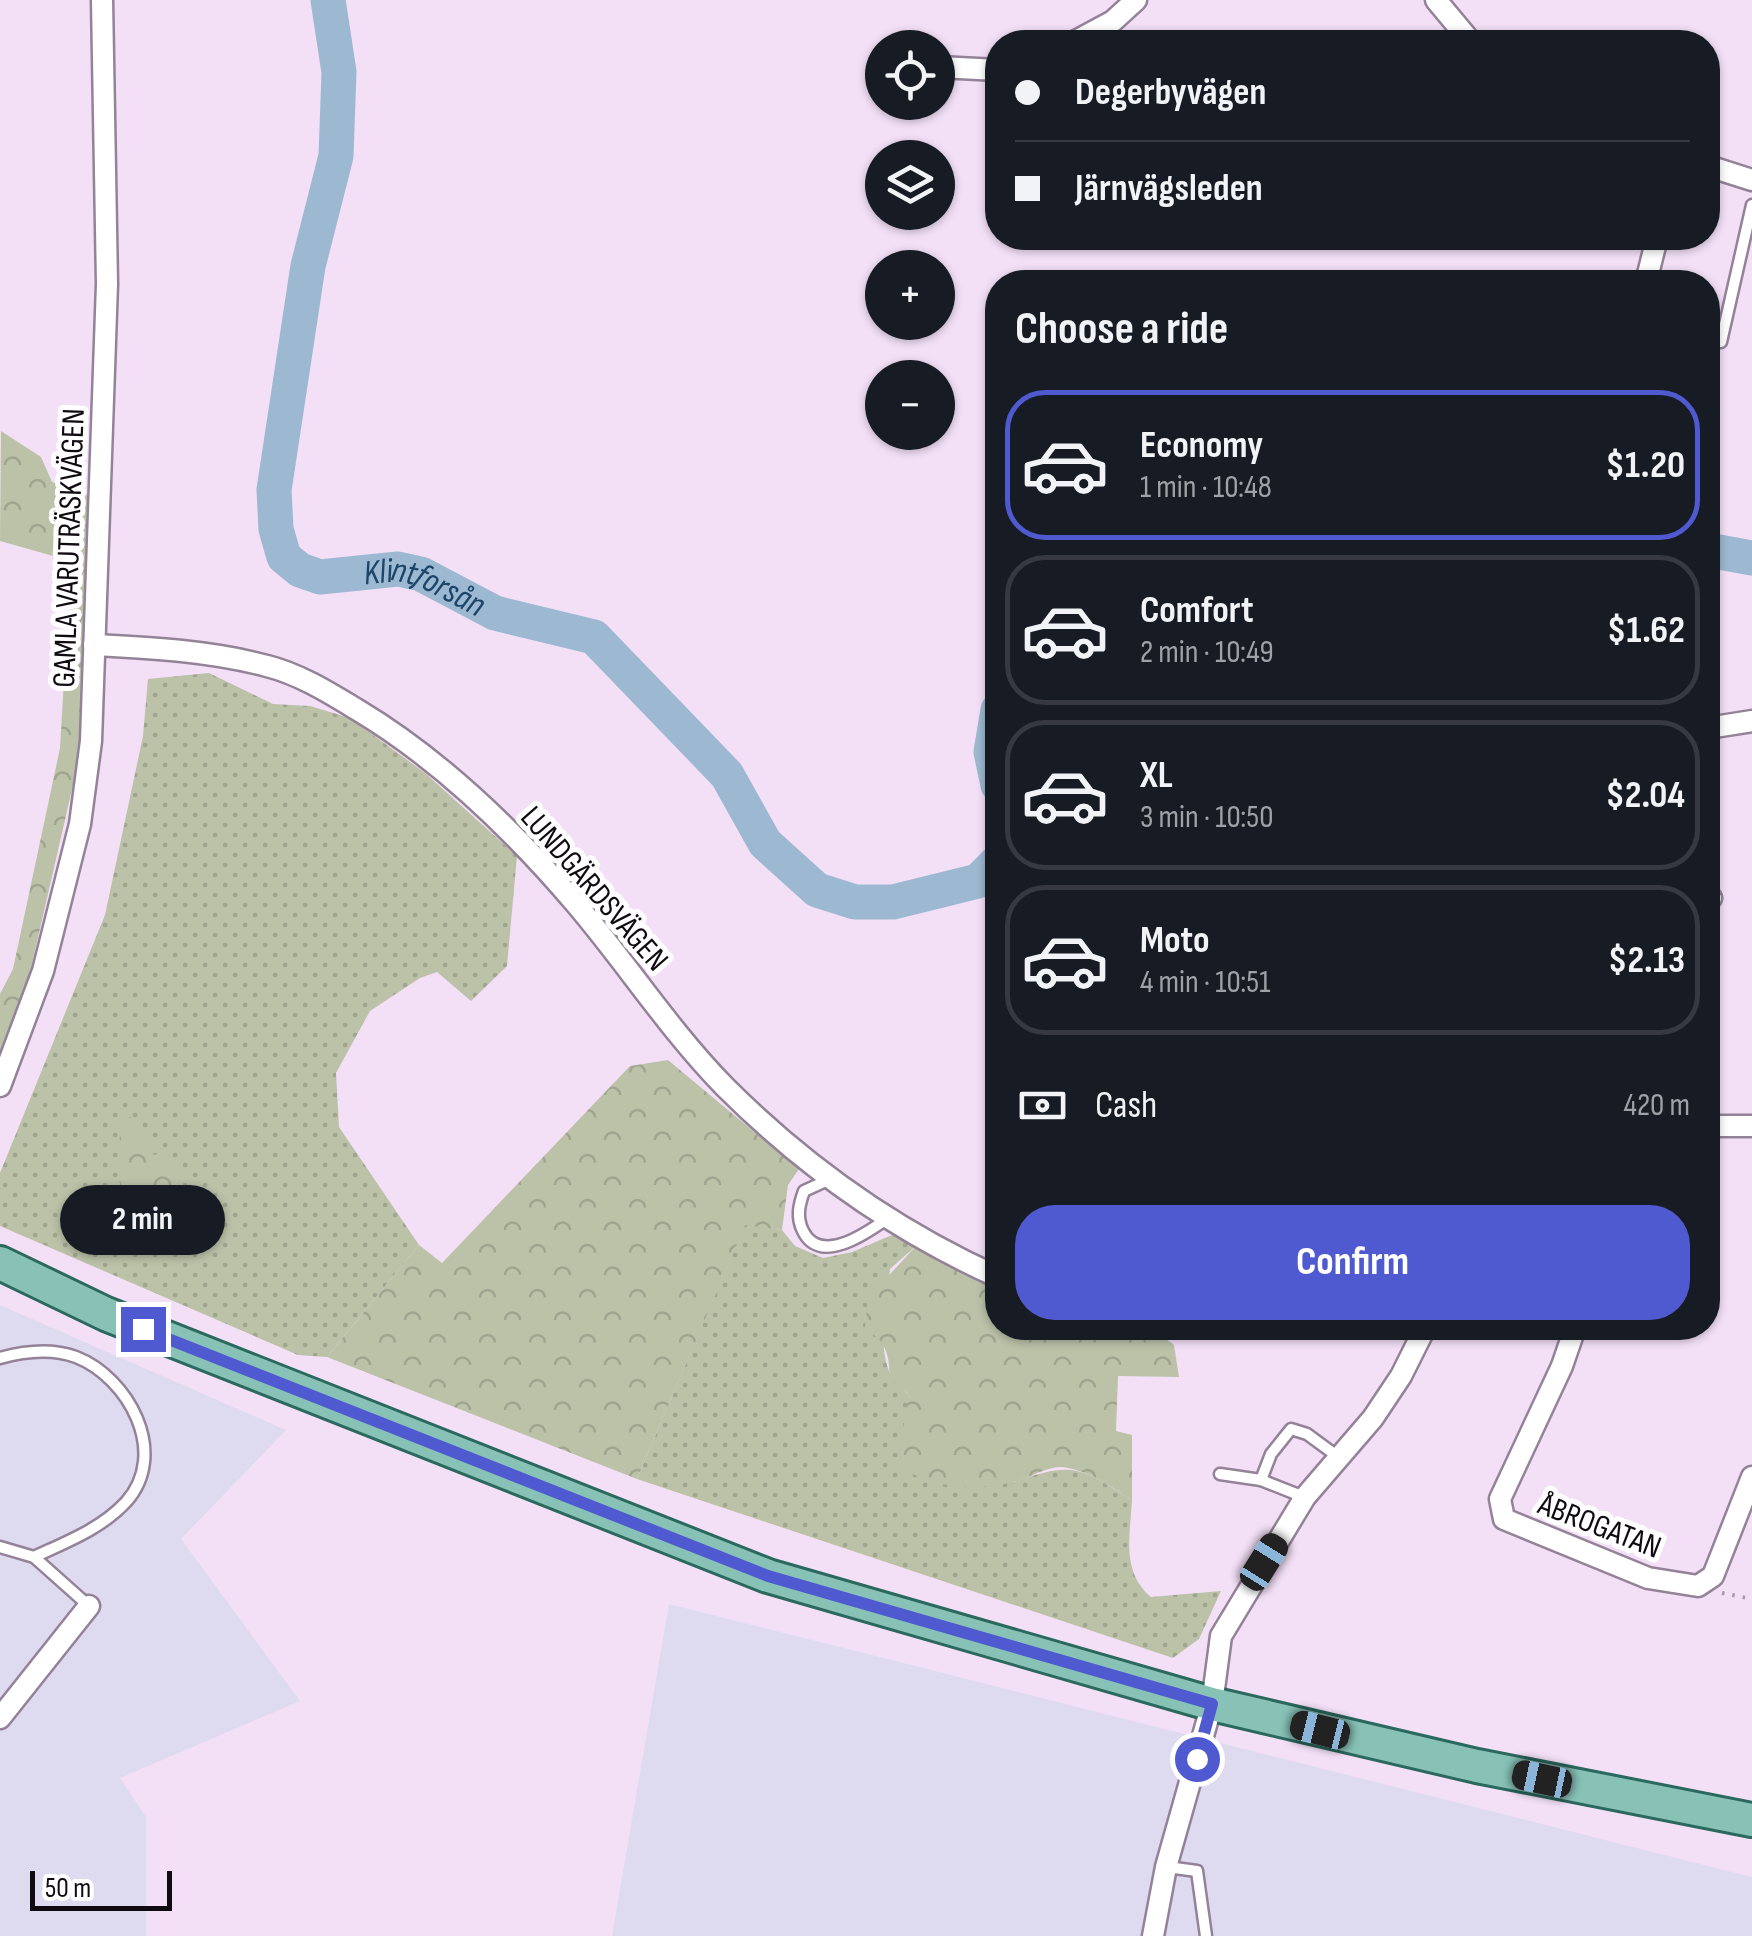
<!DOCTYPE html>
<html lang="en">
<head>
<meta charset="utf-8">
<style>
  body { margin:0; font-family:"Sofia Sans Condensed",sans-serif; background:#20242c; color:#f1f3f6; height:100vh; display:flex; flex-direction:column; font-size:38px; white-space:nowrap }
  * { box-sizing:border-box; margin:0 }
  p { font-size:32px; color:#9ea1a6 }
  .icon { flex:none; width:55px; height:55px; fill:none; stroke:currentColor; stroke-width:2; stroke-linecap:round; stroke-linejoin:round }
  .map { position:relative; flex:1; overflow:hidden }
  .details { position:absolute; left:985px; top:270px; width:735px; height:1070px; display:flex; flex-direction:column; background:#171b24; border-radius:40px; box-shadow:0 2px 8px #0004 }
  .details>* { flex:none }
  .hud { position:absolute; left:985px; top:30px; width:735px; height:220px; border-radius:40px; box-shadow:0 2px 8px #0004; display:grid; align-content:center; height:220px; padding:0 30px; background:#171b24 }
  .tools { position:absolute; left:865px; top:30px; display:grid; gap:20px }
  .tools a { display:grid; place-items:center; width:90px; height:90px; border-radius:50%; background:#171b24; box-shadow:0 2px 8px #0004; font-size:50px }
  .scale { position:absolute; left:30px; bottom:25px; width:142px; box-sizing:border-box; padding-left:10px; border:5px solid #100a11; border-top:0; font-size:28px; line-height:35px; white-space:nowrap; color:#100a11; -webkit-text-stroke:8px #fff; paint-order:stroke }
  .end { position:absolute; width:45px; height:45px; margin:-22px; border:12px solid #505ad0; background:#fff; box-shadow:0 0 0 5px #fff }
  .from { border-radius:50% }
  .bubble { position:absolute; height:70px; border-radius:35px; background:#171b24; box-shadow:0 2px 8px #0004; font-size:32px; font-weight:700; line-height:70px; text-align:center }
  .car { position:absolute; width:30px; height:60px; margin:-30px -15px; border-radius:12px; box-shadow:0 0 8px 2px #0007; background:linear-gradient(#222 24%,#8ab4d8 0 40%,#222 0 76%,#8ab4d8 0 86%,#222 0) }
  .hud b { display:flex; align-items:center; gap:35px; height:95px; font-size:38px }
  .hud b+b { border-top:2px solid #363941 }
  .hud i { width:25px; height:25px; background:#f1f3f6 }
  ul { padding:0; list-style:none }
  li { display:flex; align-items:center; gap:30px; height:150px; margin:0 20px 15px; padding:0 10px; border:5px solid #363941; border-radius:40px }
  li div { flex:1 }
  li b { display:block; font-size:38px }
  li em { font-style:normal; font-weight:700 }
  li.current { border-color:#505ad0 }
  li>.icon { width:90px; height:90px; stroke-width:1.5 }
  h2 { padding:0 30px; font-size:45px; line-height:120px }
  .pay { display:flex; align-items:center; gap:25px; height:110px; padding:0 30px; font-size:38px }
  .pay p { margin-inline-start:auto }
  .primary-button { display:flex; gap:20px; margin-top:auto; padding:20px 30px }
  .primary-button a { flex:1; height:115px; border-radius:40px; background:#505ad0; color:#fff; font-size:40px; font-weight:700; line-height:115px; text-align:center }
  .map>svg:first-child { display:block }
  .industrial { fill:#dedaf0 }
  .grass { fill:url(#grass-dots) }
  .forest { fill:url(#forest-crowns) }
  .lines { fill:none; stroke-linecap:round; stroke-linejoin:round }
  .river { stroke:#9db8d1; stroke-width:35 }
  .service-casing { stroke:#948398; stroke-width:15 }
  .minor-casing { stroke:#948398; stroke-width:25 }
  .primary-casing { stroke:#2b685e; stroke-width:38 }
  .path { stroke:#a899ab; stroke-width:4; stroke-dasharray:2.5 8; stroke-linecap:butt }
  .service { stroke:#fff; stroke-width:10 }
  .minor { stroke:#fff; stroke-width:20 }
  .primary { stroke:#88c2b7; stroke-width:32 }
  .route { stroke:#505ad0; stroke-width:12 }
  .labels { text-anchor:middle; stroke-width:10; stroke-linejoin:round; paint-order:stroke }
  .street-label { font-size:32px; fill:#100a11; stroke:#fff }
  .water-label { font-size:35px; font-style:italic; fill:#1b4669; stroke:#fff }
</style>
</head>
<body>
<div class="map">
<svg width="1752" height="1936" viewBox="0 0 1752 1936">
  <defs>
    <pattern id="grass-dots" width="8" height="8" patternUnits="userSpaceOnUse" patternTransform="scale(2.5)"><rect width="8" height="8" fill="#bbc2a8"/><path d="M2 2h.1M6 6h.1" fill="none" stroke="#a0a590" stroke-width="1.8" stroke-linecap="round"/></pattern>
    <pattern id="forest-crowns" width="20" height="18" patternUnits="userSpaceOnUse" patternTransform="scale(2.5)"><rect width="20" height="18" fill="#bbc2a8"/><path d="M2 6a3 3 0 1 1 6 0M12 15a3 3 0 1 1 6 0" fill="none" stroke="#a0a590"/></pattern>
  </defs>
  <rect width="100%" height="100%" fill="#f3e0f7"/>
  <!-- industrial -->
  <g class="industrial">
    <path d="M0 1305 286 1430 181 1539 300 1701 120 1778 146 1817V1936H0Z"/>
    <path d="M669 1604 1752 1877V1936H612Z"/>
  </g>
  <!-- grass -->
  <g class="grass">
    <path d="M209 673 273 704 310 706 350 718 425 773 517 856 507 966 471 1001 437 972 420 978 370 1011 336 1073 339 1127 419 1245 327 1357 298 1355 0 1226V1173L105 915 143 736 148 679Z"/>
    <path d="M745 1224 782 1230 795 1246 823 1258 852 1252 892 1235 916 1246 890 1269C887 1309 869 1370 909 1394L905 1438 1014 1482C1073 1461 1080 1467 1132 1500 1130 1537 1121 1571 1151 1597L1221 1591 1199 1639 1173 1658 637 1479Z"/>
  </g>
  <!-- forest -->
  <g class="forest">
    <path d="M1 431 41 457 52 482 93 497 84 737 17 1029 0 1057V994L13 969 60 748 71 561 0 541Z"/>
    <path d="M668 1060 799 1169 788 1185 782 1230 745 1225 637 1479 327 1357 419 1245 442 1263 630 1066Z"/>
    <path d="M124 1116 141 1119 151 1155 169 1153 179 1173 180 1195 133 1228 122 1221C121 1195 115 1136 124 1116Z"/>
    <path d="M916 1246 997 1287 998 1328H1152L1174 1345 1179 1377 1118 1376 1116 1431 1132 1435V1500C1110 1486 1088 1470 1062 1467 1048 1466 1031 1477 1017 1481 978 1492 930 1489 897 1464L909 1394C879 1376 896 1368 883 1345 880 1339 870 1332 865 1327L868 1298Z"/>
  </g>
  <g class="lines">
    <!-- river -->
    <g class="river">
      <path id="s1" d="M328 0 339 72 336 156 308 266 274 490 276 529 284 557 300 570 320 577 398 569 421 574 495 613 594 637 727 775 765 843 817 890 855 902H893L978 881 998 861"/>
      <path d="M1708 550 1752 558"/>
      <path d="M998 710 991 752 998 785"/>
    </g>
    <defs>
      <g id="service">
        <path d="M1721 342 1752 205"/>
        <path d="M828 1180 804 1191C799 1205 796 1217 803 1231 820 1266 867 1233 888 1218"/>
        <path d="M0 1358C25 1351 51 1348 76 1357 128 1377 170 1453 126 1502 101 1529 66 1542 34 1557"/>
        <path d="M1220 1474 1261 1480 1304 1497"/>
        <path d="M1261 1480 1271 1454 1291 1429 1307 1434 1337 1456"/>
        <path d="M0 1547 34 1557 89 1606"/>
        <path d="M1167 1867 1197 1871 1206 1936"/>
      </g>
      <g id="minor">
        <path d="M1436 0 1471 42"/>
        <path d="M1074 42 1113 21 1136 0"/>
        <path d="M939 67 998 70"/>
        <path d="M1708 166 1752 180"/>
        <path d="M1646 282 1657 238"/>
        <path d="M94 645C152 648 211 651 267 666 299 674 328 692 356 709 440 759 513 830 576 904 627 964 670 1031 725 1087 804 1166 896 1231 998 1277"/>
        <path d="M1708 728 1752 721"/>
        <path d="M1708 896 1711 898"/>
        <path d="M0 1086 43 971 80 824 91 741 107 284 102 0"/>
        <path d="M1708 1126H1752"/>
        <path d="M1575 1328 1562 1366 1500 1499 1504 1519 1648 1578 1698 1586 1713 1576 1752 1477"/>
        <path d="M0 1718 89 1606"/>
        <path d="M1153 1936 1166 1867 1212 1704 1221 1636 1305 1497 1373 1418 1401 1376 1425 1328"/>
      </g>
      <path id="primary" d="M0 1263 106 1314 768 1576 1212 1704 1477 1766 1752 1820"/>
    </defs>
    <!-- service casing -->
    <use href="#service" class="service-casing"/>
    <!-- minor casing -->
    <use href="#minor" class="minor-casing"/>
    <!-- primary casing -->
    <use href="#primary" class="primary-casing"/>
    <!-- path -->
    <g class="path">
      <path d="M1243 239 1245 238"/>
      <path d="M1722 1593 1752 1599"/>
    </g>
    <!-- service -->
    <use href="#service" class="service"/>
    <!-- minor -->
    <use href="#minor" class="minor"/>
    <!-- primary -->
    <use href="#primary" class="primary"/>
  </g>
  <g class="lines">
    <!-- route -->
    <path class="route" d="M143 1329 768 1576 1212 1704 1197 1759"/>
  </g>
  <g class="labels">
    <!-- street labels -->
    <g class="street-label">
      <text transform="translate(68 548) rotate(-88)" y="11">GAMLA VARUTRÄSKVÄGEN</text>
      <text transform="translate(595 888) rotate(49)" y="11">LUNDGÄRDSVÄGEN</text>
      <text transform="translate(1600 1525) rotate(21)" y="11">ÅBROGATAN</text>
    </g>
    <!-- water labels -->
    <g class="water-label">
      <text dy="12" stroke="none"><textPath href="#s1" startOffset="715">Klintforsån</textPath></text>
    </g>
  </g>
</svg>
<div class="tools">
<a><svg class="icon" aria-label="locate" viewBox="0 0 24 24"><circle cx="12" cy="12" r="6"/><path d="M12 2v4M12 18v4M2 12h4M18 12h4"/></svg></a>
<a><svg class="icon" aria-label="layers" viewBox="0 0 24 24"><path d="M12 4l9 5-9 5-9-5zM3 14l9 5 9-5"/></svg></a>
<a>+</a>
<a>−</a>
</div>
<div class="scale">50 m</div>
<i class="end from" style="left:1197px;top:1759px"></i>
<i class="end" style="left:143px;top:1329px"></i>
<div class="bubble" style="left:60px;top:1185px;width:165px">2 min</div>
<i class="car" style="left:1264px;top:1562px;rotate:32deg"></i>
<i class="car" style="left:1320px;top:1730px;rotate:284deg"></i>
<i class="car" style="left:1542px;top:1779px;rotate:282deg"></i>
<div class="hud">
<b><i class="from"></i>Degerbyvägen</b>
<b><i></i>Järnvägsleden</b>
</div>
<section class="details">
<h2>Choose a ride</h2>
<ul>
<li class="current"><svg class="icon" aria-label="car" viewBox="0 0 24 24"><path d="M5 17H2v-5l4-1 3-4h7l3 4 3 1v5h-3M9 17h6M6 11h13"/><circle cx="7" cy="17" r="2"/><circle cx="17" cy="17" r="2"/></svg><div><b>Economy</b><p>1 min · 10:48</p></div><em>$1.20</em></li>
<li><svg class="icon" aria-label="car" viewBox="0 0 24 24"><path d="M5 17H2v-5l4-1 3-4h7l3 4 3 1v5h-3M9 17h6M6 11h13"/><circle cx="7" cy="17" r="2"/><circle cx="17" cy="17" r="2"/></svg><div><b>Comfort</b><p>2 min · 10:49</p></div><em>$1.62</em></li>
<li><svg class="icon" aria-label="car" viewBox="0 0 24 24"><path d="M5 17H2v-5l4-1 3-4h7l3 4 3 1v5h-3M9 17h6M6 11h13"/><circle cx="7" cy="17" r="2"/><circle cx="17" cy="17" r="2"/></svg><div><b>XL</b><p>3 min · 10:50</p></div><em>$2.04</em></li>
<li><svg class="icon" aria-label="car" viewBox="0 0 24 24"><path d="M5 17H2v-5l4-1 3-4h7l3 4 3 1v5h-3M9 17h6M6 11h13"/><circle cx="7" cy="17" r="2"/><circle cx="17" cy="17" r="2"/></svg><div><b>Moto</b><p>4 min · 10:51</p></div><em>$2.13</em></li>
</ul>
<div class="pay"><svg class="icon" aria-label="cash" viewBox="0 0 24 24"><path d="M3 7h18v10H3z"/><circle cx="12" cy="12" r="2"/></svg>Cash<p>420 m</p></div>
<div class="primary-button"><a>Confirm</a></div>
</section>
</div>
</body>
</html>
